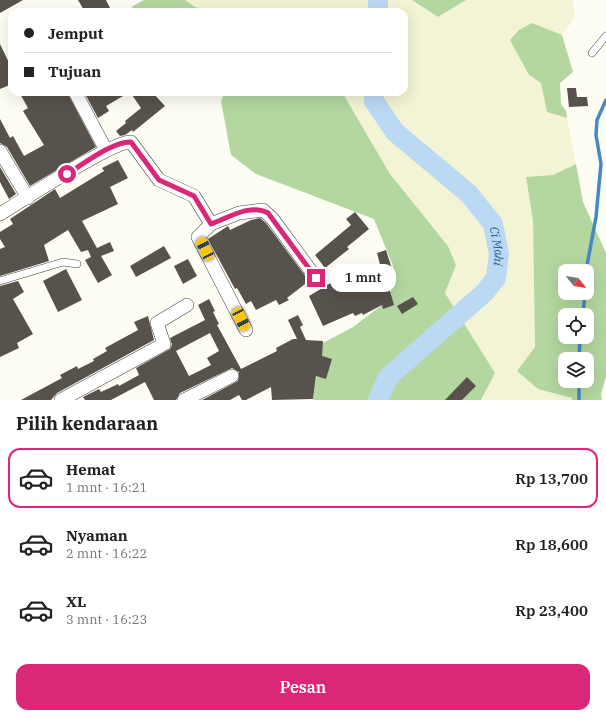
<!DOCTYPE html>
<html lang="id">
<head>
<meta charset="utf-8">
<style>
  body { margin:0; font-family:"IBM Plex Serif",serif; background:#f2f2f2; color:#222; height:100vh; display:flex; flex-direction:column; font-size:15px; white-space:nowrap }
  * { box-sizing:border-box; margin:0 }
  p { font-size:13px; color:#767676 }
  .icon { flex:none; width:22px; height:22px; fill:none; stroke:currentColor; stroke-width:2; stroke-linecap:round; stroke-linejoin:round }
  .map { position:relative; height:400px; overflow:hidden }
  .details { display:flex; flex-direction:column; background:#fff; flex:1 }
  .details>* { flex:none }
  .top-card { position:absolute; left:8px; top:8px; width:400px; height:88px; border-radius:12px; box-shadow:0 4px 16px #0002; display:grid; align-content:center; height:88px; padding:0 16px; background:#fff }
  .needle { width:26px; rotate:120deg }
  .tools { position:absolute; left:558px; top:264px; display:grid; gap:8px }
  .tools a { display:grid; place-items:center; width:36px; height:36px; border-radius:8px; background:#fff; box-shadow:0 4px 16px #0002; font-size:20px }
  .end { position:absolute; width:18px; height:18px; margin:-9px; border:5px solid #db2777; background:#fff; box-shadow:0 0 0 2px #fff }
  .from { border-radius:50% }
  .bubble { position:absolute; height:28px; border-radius:12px; background:#fff; box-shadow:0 4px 16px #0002; font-size:13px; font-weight:600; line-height:28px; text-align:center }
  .car { position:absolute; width:12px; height:24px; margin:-12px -6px; border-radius:5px; box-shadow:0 0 3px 1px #0007; background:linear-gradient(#f5c518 24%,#345 0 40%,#f5c518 0 76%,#345 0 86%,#f5c518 0) }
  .top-card b { display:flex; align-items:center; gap:14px; height:38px; font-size:15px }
  .top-card b+b { border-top:1px solid #e0e0e0 }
  .top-card i { width:10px; height:10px; background:#222 }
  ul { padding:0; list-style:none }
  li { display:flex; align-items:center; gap:12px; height:60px; margin:0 8px 6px; padding:0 8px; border:2px solid transparent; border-radius:12px }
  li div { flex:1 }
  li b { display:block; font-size:15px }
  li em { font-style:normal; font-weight:600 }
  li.current { border-color:#db2777 }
  li>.icon { width:36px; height:36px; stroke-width:1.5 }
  h2 { padding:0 16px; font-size:18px; line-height:48px }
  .cta { display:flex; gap:8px; margin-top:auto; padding:8px 16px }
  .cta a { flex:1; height:46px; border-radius:12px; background:#db2777; color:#fff; font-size:16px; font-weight:600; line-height:46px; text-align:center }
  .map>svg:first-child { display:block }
  .farmland { fill:#f3f3d5 }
  .forest { fill:#b3d79f; fill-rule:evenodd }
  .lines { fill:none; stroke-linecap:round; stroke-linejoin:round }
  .stream { stroke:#4887c5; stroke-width:3.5 }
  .river { stroke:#bcd9f3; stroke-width:20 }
  .building { fill:#58524d; fill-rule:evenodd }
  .service-casing { stroke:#434343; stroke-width:8 }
  .minor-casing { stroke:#434343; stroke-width:14 }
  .service { stroke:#fff; stroke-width:7 }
  .minor { stroke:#fff; stroke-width:13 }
  .route { stroke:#db2777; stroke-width:5 }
  .labels { text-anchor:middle; stroke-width:4; stroke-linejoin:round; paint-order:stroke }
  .water-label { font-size:12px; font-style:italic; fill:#205a9b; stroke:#fff }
</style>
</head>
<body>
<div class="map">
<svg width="606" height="400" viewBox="0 0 606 400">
  <rect width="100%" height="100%" fill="#fefdf4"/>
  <!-- farmland -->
  <path class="farmland" d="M185 0H412L438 17 466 0H573L575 17 562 35 547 29 522 61 529 75 541 83 547 112 567 118 576 164 553 175 526 177 533 221 535 347 517 371 538 389 572 398V400H481L495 373 445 293 456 265 448 246 390 174 342 92H404V12H218L195 7Z"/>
  <!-- forest -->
  <g class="forest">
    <path d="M144 0H185L195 7 218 12H145L131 7Z"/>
    <path d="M412 0H466L438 17Z"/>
    <path d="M532 23 562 35 573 72 560 83 561 104 566 111 567 118 547 112 541 83 529 75 510 40 519 30Z"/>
    <path d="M225 92H342L390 174 448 246 456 265 445 293 495 373 481 400H313L321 344 353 327 390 299 393 266 374 219 256 174 231 155 221 101Z"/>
    <path d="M576 164 583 202 606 253V377L601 394 602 400H572V398L538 389 517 371 535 347 533 221 526 177 553 175ZM565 271H587V293H565ZM565 315H587V337H565ZM565 359H587V381H565Z"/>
  </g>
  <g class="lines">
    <!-- stream -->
    <g class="stream">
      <path d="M586 271 596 217 601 164 596 135 597 120 606 100"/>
      <path d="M583 315 585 293"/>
      <path d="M579 359 580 337"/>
      <path d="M579 400V381"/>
    </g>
    <!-- river -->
    <g class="river">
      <path d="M378 0V12"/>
      <path id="s1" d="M374 92V101L395 132 469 194 493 224 499 254 496 278 484 293 388 377 378 400"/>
    </g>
  </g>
  <!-- building -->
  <g class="building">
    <path d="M0 0H23L0 13Z"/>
    <path d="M78 0H106L112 12H85Z"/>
    <path d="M0 44 12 69V84L0 89Z"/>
    <path d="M567 88H576L577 97H587L588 106 569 107Z"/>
    <path d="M19 92H67L96 147 30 186 7 147 0 143V119L10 138 13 136 24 156 44 145 23 111 28 108Z"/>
    <path d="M84 92H152L165 106 133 132 132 130 125 135 120 136 116 131 126 123 125 121 141 108 130 92 106 106 109 111 98 118Z"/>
    <path d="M118 160 128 178 110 187 118 204 82 221 97 248 110 242 114 251 101 256 112 275 98 283 85 260 91 257 88 250 81 252 68 230 44 245 49 261 0 276V249L5 247 0 239V232L13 224 10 219 55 189 60 198 104 171 102 168Z"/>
    <path d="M0 167 16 194 9 199 0 182Z"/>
    <path d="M355 212 369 229 347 247 349 249 325 268 315 255 351 225 346 219Z"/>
    <path d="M260 218 266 223 309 281 287 298 289 300 279 305 276 300 256 310 251 301 246 304 237 288 235 289 208 239 228 226 230 230 251 220Z"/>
    <path d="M164 246 171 258 136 277 130 266Z"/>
    <path d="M386 250 392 269 382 272 377 253Z"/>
    <path d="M188 259 197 276 183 284 174 266Z"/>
    <path d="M66 269 82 300 58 312 43 281Z"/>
    <path d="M362 269 368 288 387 281 394 305 383 309 382 305 363 315 362 313 355 316 353 313 323 326 309 296 339 278Z"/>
    <path d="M18 281 24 292 13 299 33 334 17 343 19 348 0 357V286Z"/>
    <path d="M413 297 418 304 402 314 397 306Z"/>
    <path d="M209 299 215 311 213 312 219 324 217 325 241 369 277 351 276 348 293 339H297L288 320 298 315 303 325 300 327 306 340 323 341 322 356 332 359 326 379 316 376 313 399 272 400 271 387 246 400H242L239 395 230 400H202L238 381 239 372 232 368 180 393 176 400H154L145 382 111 400H85L83 397 99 389 101 392 118 384 119 386 139 375 136 368 170 349 172 345 170 338 205 320 198 305ZM210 333 219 351 207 358 211 365 189 376 176 351Z"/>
    <path d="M148 316 154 340 57 393 51 400H21L62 378 60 375 77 366 78 369 94 361 93 359 107 351 105 348 138 330 134 322Z"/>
    <path d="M467 377 476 386 462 400H445Z"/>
  </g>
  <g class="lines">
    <defs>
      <g id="service">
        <path d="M592 53 606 36"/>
        <path d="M0 281 63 262 77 264"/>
      </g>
      <g id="minor">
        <path d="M75 92 106 150"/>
        <path d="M0 151 28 198"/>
        <path d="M0 214C22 201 112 141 131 142L159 180 194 196 211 224 198 237 246 330"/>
        <path d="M211 224 239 213 263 210 272 218 316 278"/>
        <path d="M61 400 164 344 157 323 187 305"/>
        <path d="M184 400 232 376"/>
      </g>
    </defs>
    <!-- service casing -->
    <use href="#service" class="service-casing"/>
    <!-- minor casing -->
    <use href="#minor" class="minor-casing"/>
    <!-- service -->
    <use href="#service" class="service"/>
    <!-- minor -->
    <use href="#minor" class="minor"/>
  </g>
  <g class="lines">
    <!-- route -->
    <path class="route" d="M67 174C82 165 113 141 131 142L159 180 194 196 211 224C228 218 251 203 268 213L316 278"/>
  </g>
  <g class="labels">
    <!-- water labels -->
    <g class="water-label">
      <text dy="4" stroke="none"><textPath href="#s1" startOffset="204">Ci Mahi</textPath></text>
    </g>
  </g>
</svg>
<div class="tools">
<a><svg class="needle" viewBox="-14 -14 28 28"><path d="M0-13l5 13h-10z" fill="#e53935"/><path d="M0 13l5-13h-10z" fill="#767676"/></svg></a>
<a><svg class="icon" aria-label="locate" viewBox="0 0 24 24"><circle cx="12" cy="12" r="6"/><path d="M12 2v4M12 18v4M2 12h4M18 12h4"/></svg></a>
<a><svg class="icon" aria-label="layers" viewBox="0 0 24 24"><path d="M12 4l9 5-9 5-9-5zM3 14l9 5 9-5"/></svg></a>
</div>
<i class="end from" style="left:67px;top:174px"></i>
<i class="end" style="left:316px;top:278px"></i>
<div class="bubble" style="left:330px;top:264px;width:66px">1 mnt</div>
<i class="car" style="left:205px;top:249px;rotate:334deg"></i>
<i class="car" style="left:241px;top:319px;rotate:154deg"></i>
<div class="top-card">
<b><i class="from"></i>Jemput</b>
<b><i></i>Tujuan</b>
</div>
</div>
<section class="details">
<h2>Pilih kendaraan</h2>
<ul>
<li class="current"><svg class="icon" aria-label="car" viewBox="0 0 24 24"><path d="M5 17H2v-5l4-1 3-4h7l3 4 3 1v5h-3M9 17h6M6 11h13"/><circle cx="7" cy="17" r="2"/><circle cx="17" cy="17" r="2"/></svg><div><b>Hemat</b><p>1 mnt · 16:21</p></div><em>Rp 13,700</em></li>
<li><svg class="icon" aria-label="car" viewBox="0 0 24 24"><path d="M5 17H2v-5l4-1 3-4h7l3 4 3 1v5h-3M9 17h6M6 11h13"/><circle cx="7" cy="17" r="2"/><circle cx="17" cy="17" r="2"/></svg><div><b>Nyaman</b><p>2 mnt · 16:22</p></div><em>Rp 18,600</em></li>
<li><svg class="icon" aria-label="car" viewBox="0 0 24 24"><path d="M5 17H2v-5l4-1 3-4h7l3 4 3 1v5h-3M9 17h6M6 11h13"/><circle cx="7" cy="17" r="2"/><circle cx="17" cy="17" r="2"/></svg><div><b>XL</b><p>3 mnt · 16:23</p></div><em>Rp 23,400</em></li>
</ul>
<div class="cta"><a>Pesan</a></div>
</section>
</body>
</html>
